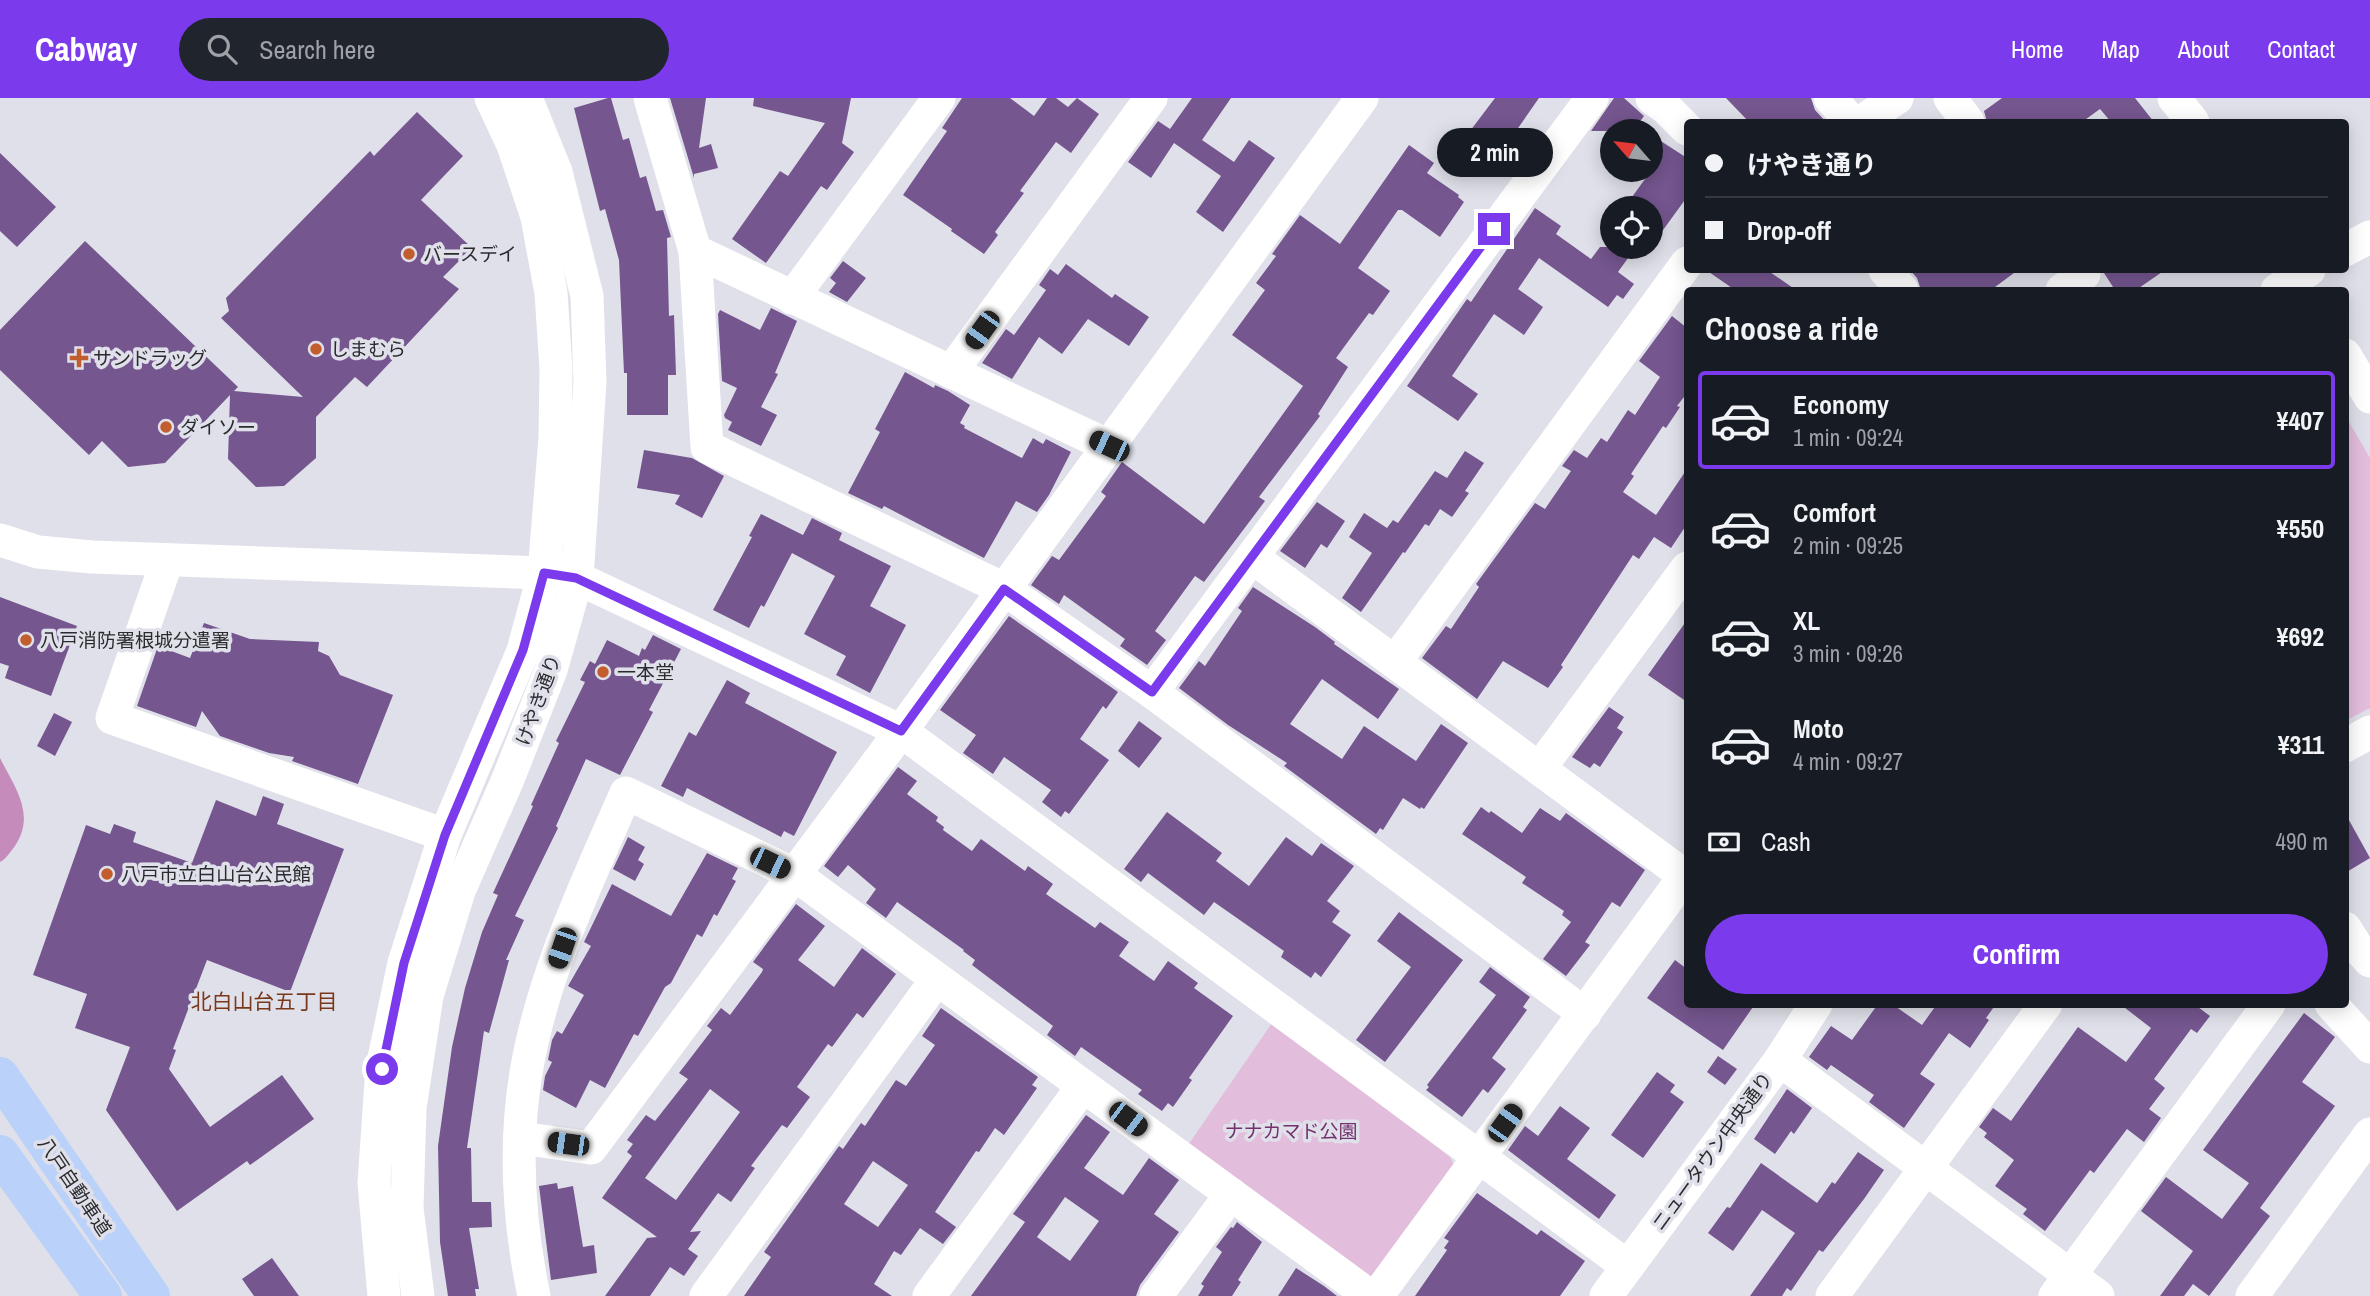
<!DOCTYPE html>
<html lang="en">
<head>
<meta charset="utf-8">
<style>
  body { margin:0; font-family:"Archivo Narrow","Noto Sans JP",sans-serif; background:#20242c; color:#f1f3f6; height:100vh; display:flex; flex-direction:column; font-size:26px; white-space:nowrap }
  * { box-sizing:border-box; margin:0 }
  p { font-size:23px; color:#9ea1a6 }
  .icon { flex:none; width:38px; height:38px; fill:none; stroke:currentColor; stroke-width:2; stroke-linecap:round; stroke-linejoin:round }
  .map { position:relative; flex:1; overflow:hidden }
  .side { position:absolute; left:1684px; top:189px; width:665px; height:721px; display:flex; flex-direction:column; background:#171b24; border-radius:7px; box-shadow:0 4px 18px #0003 }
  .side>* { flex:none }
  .guide { position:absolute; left:1684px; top:21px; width:665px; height:154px; border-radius:7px; box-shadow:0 4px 18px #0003; display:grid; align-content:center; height:154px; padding:0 21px; background:#171b24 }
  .needle { width:46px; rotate:298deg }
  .tools { position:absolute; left:1600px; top:21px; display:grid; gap:14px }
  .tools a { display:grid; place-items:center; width:63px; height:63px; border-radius:50%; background:#171b24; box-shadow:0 4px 18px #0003; font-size:35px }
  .end { position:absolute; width:32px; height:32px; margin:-16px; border:9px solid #7c3aed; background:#fff; box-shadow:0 0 0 4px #fff }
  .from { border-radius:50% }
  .bubble { position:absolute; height:49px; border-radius:24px; background:#171b24; box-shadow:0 4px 18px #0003; font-size:23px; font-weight:800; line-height:49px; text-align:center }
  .car { position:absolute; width:21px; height:42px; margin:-21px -10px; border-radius:9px; box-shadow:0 0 5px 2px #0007; background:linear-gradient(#222 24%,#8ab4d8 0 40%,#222 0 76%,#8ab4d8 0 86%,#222 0) }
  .guide b { display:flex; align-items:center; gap:24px; height:66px; font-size:26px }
  .guide b+b { border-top:2px solid #363941 }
  .guide i { width:18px; height:18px; background:#f1f3f6 }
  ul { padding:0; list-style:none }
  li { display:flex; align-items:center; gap:21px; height:98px; margin:0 14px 10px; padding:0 7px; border:4px solid transparent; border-radius:7px }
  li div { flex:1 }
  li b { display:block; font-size:26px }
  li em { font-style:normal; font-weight:800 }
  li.selected { border-color:#7c3aed }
  li>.icon { width:63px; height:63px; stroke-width:1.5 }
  h2 { padding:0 21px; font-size:32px; line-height:84px }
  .pay { display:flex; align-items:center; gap:18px; height:77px; padding:0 21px; font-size:26px }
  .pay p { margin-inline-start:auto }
  .primary-button { display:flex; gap:14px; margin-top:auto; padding:14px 21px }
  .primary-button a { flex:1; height:80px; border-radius:42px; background:#7c3aed; color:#fff; font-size:28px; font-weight:800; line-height:80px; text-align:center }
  header { display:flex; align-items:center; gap:42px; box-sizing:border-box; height:98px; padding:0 35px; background:#7c3aed; color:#fff }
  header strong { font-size:33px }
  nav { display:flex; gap:38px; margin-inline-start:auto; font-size:24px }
  .search { width:490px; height:63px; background:#20242c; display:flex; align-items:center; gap:18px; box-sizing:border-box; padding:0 24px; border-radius:38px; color:#9ea1a6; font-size:26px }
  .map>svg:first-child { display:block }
  .green { fill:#e3bddc }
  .forest { fill:#c48bbb }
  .building { fill:#75568f; fill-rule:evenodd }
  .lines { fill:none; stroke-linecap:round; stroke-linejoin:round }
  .minor { stroke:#fff; stroke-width:33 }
  .highway { stroke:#bad1f9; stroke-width:38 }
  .route { stroke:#7c3aed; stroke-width:9 }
  .poi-dot { fill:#c25d2d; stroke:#e0e0ea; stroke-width:2.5 }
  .labels { text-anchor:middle; stroke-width:7; stroke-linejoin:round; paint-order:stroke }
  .poi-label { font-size:19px; fill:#2b2b2f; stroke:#e0e0ea; text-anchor:start }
  .street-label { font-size:19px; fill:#2b2b2f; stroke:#e0e0ea }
  .park-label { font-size:19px; fill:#74306c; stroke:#e0e0ea }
  .neighbourhood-label { font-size:21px; fill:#79381a; stroke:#e0e0ea }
</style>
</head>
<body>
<header>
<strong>Cabway</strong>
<div class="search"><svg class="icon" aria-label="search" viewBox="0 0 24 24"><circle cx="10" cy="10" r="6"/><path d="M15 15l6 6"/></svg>Search here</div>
<nav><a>Home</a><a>Map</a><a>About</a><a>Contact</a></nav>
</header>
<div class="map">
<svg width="2370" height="1198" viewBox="0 0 2370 1198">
  <rect width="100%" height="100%" fill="#e0e0ea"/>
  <!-- green -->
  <g class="green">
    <path d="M2345 317 2370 360V610L2345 623Z"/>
    <path d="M1272 925 1450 1059 1456 1071 1374 1181 1186 1050Z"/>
  </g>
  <!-- forest -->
  <path class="forest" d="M0 660C15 690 36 716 15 748 10 754 7 760 0 764Z"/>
  <!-- building -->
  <g class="building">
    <path d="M608 0H611L623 42 629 40 640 80 646 78 656 113 663 112 671 139 667 140 669 218 674 217 676 277H668V317H627V275H624L619 162 605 111 600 113 574 10Z"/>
    <path d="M670 0H706L699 50 711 46 718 70 694 76V80Z"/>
    <path d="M754 0H851L842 45 854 54 827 92 821 88 766 165 732 141 780 73 788 78 825 25 753 8Z"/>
    <path d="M962 0H1010L1034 18 1047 0H1056L1068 9 1077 0 1099 16 1071 55 1056 44 1020 93 1024 95 995 134 998 137 984 156 951 133 952 131 903 97 947 33 942 30Z"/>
    <path d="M1192 0H1231L1202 42 1234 64 1249 42 1275 60 1223 134 1196 114 1221 78 1174 45 1151 80 1128 64 1158 23 1170 31Z"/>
    <path d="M1495 0H1539L1516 33 1519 36 1501 61 1467 37Z"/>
    <path d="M1614 0H1624L1644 18 1633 33H1591Z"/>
    <path d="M1726 0H1811L1815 12 1826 24H1749Z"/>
    <path d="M2002 0H2135L2154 24H2111L2100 11 2082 24H1987L1984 13Z"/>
    <path d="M417 14 463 58 421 102 472 150 443 179 459 191 367 289 355 279 316 319V360L284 388 256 389 228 361 230 297 165 365 128 369 102 343 89 357 0 272V232L85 143 238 289 234 293 303 299 221 220 229 213 226 200 370 53 374 58Z"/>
    <path d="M1650 36 1687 60V99L1650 150V110H1624L1653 70 1650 68Z"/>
    <path d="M1409 47 1434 65 1427 75 1459 97 1458 99 1464 104 1440 139 1402 112H1398L1358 170 1390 193 1373 217 1369 215 1336 260 1348 269 1318 316 1320 318 1259 399 1265 403 1204 484 1195 478 1155 533 1166 542 1147 567 1120 548 1125 541 1064 497 1059 506 1031 487 1052 458 1059 462 1106 398 1101 394 1122 364 1204 426 1303 288 1232 237 1265 192 1256 185 1276 158 1272 156 1300 117 1340 146Z"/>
    <path d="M0 55 56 109 17 149 0 133Z"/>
    <path d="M1535 110 1561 128 1556 136 1591 161 1600 149H1636L1618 174 1634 186 1623 201 1617 197 1608 209 1539 160 1518 191 1543 209 1524 237 1494 216 1452 278 1478 296 1458 323 1407 288 1467 201 1471 204Z"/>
    <path d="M843 163 866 180 847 204 829 194 836 185 830 180Z"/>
    <path d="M1066 166 1112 200 1115 196 1149 219 1129 248 1088 221 1062 256 1039 239 1012 281 982 265 1006 231 1014 237 1046 192 1039 187 1050 171 1058 177Z"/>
    <path d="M1706 172H1767L1796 192H1735Z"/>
    <path d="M1910 172H2018L1991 192H1921L1917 180Z"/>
    <path d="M2102 172H2165L2136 192H2115Z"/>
    <path d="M771 210 797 223 775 275 778 276 761 309 777 317 761 348 728 332 732 324 725 320 724 317 737 290 722 283 718 216 720 212 760 232Z"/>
    <path d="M1672 218 1687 230V295L1677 308 1680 309 1666 330 1663 328 1631 376 1634 378 1623 394 1656 417 1687 371V426L1671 450 1654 439 1639 461 1633 457 1561 567 1563 569 1548 590 1503 563 1477 601 1422 560 1446 528 1451 531 1479 489 1476 486 1535 405 1545 411 1571 373 1562 368 1574 352 1587 360 1601 340 1607 344 1628 312 1635 317 1660 279 1639 263Z"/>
    <path d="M905 274 934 290 935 287 948 293 970 307 960 325 965 328 964 330 1022 360 1033 340 1043 346 1046 341 1071 354 1049 397 1037 414 1016 403 984 460 884 408 882 411 848 395 880 334 875 331Z"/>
    <path d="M644 352 692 360 724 378 702 420 675 406 680 397 637 390Z"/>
    <path d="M1465 353 1484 365 1465 393 1469 395 1452 419 1440 411 1429 428 1425 426 1405 455 1403 454 1361 514 1342 500 1372 455 1349 439 1364 415 1387 430 1393 422 1398 425 1435 373 1447 380Z"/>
    <path d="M1317 404 1345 423 1327 450 1321 446 1305 470 1280 453Z"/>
    <path d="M761 416 803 437 812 420 842 435 839 442 891 468 870 508 906 527 870 595 836 577 846 558 804 536 835 478 792 455 764 509 761 507 749 530 713 512 752 439 749 438Z"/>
    <path d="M1253 489 1315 529 1335 544 1334 546 1399 591 1378 621 1322 581 1290 626 1342 661 1364 628 1416 663 1441 626 1468 645 1424 711 1421 709 1420 711 1403 700 1383 732 1380 730 1376 736 1284 668 1287 665 1228 627 1179 590 1199 563 1205 568 1242 513 1238 510Z"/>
    <path d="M0 499 77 528 51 598 5 580 9 568 0 565Z"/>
    <path d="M1009 518 1118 594 1106 611 1103 608 1080 641 1109 662 1069 716 1065 713 1061 719 1042 704 1051 692 1004 659 993 676 963 655 976 637 940 612Z"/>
    <path d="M1687 522V604L1648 577Z"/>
    <path d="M204 525 250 541 319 544 318 553 329 558 340 577 393 597 358 686 292 663 294 659 269 655 220 638 202 613 196 629 137 608 158 548 190 560Z"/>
    <path d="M653 537 681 551 649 612 653 614 620 677 586 661 556 728 558 730 515 818 524 822 506 862H509L489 935 484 933 467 1050H471L472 1104H491L492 1129 469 1130 479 1191H475L476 1198H448L440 1144 438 1048 452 949 465 890 482 834 498 797 493 795 533 708 531 707 559 645 556 643 585 584 580 582 590 563 595 566 607 542 639 558 642 550 645 552Z"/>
    <path d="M727 582 750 595 745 605 837 654 794 738 784 733 781 739 687 690 683 699 661 688 689 634 696 638Z"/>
    <path d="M1609 609 1624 619 1617 630 1623 634 1600 669 1594 665 1590 670 1572 659Z"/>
    <path d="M54 615 72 624 55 658 37 648Z"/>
    <path d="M1139 623 1162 640 1139 670 1118 653Z"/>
    <path d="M898 669 917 683 907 696 938 719 936 723 944 729 943 732 972 753 981 741 1025 773 1028 768 1053 786 1046 796 1095 830 1100 824 1129 844 1119 858 1154 883 1168 863 1198 885 1194 890 1233 918 1189 980 1192 982 1173 1009 1168 1005 1162 1013 1138 996 1142 992 1081 949 1075 958 1047 937 1053 928 972 867 975 862 963 853 964 852 897 804 886 820 866 805 876 791 848 767 838 779 824 768Z"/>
    <path d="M263 698 284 706 277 726 344 751 290 894 207 862 173 951 176 952 169 971 210 1029 282 977 314 1021 250 1067 247 1063 177 1113 106 1012 130 949 75 930 87 896 33 877 86 727 110 736 114 726 136 734 133 744 192 765 216 702 256 718Z"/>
    <path d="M1481 709 1489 715 1491 713 1522 735 1540 710 1560 723 1566 715 1645 772 1620 809 1612 804 1585 844 1590 847 1566 878 1543 861 1571 824 1562 817 1564 813 1522 785 1526 779 1462 736Z"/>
    <path d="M1167 714 1222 755 1216 763 1249 788 1286 739 1312 758 1321 745 1354 768 1327 803 1340 813 1332 824 1351 837 1321 879 1315 874 1311 880 1281 859 1284 853 1214 804 1204 817 1148 775 1141 784 1124 771Z"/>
    <path d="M2345 715 2370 760 2345 775Z"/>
    <path d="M628 739 645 749 638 762 644 766 635 783 613 771Z"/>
    <path d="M707 755 738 770 732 781 736 783 717 818 714 816 702 839 697 836 671 885 665 889 638 938 634 936 605 990 590 982 576 1010 543 992 545 978 552 964 548 962 552 942 557 933 562 936 584 897 568 888 591 848 584 844 612 786 671 818Z"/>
    <path d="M796 806 825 828 798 862 834 889 862 850 896 876 863 920 857 915 832 949 828 946 797 989 810 999 787 1030 782 1027 751 1068 755 1070 731 1104 718 1095 690 1134 701 1133 688 1151 698 1158 684 1178 670 1169 650 1198H605L647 1140 657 1139 602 1100 632 1058 627 1054 633 1046 627 1042 646 1017 655 1023 688 981 679 975 712 932 707 928 721 910 730 917 762 874 763 871 753 864ZM710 991 740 1014 676 1102 645 1080Z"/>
    <path d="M1399 814 1463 862 1385 964 1356 942 1411 869 1377 843Z"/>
    <path d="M1675 862 1687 871V906H1755L1723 952 1647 900Z"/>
    <path d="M1490 869 1530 899 1523 909 1527 912 1492 960 1506 971 1488 995 1483 991 1462 1019 1426 992 1429 989 1427 987 1496 897 1479 884Z"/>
    <path d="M1878 906H1892L1922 927 1937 906H1996L1986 920 1989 922 1970 950 1949 935 1920 976 1935 986 1904 1030 1869 1004 1874 997 1831 967 1827 972 1809 959 1831 928 1852 942Z"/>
    <path d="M2120 906H2194L2210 918 2197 935 2191 931 2154 981 2165 990 2149 1011 2161 1020 2144 1044 2127 1031 2094 1075 2090 1072 2045 1133 2023 1116 2027 1111 1995 1088 2014 1062 1984 1039 1987 1035 1979 1029 1993 1010 2011 1023 2078 929 2126 964 2151 930Z"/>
    <path d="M941 910 1038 979 1032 987 1037 990 1004 1037 995 1030 979 1054 976 1053 935 1114 956 1129 943 1146 920 1130 901 1157 894 1153 874 1186 892 1198H744L771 1159 764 1154 839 1048 843 1051 861 1025 865 1028 896 982 906 988 935 947 922 938ZM873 1063 908 1087 878 1129 844 1106Z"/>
    <path d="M2304 915 2335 939 2302 984 2335 1008 2260 1110 2270 1118 2209 1198 2193 1186 2184 1198H2160L2193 1153 2141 1113 2166 1079 2222 1121 2249 1085 2203 1052Z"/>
    <path d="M1718 958 1737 971 1725 987 1707 974Z"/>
    <path d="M1657 974 1675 987 1670 994 1684 1004 1643 1060 1611 1037Z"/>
    <path d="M1787 991 1812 1010 1794 1036 1791 1033 1775 1056 1754 1041Z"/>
    <path d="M1560 1008 1590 1030 1567 1061 1616 1097 1599 1121 1508 1052 1525 1028 1538 1038Z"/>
    <path d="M1086 1017 1110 1034 1084 1070 1123 1097 1149 1060 1179 1082 1154 1116 1179 1134 1140 1187 1136 1198H971L1025 1124 1013 1116ZM1065 1099 1099 1123 1070 1163 1037 1139Z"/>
    <path d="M1858 1054 1884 1072 1864 1101 1823 1154 1819 1152 1791 1193 1787 1190 1782 1198H1750L1795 1135 1762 1112 1733 1153 1708 1135 1727 1109 1730 1110 1761 1065 1817 1105 1832 1084 1835 1086Z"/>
    <path d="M557 1085 558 1091 573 1088 583 1149 594 1147 597 1175 551 1182 539 1088Z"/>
    <path d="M1477 1095 1537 1137 1541 1132 1585 1163 1560 1198H1415L1447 1152 1444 1150 1449 1143 1444 1140Z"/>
    <path d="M1237 1124 1262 1144 1238 1182 1241 1184 1232 1198H1198L1204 1188 1201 1186 1222 1154 1216 1149 1231 1129 1233 1130Z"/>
    <path d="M272 1160 299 1198H254L242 1181Z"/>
    <path d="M1296 1170 1324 1188 1337 1198H1278Z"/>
  </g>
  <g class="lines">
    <!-- minor -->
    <g class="minor">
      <path d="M650 0 695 153 707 349 1004 491 1152 594 1585 916"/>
      <path d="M1652 0 1666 10 1687 31"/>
      <path d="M1830 0 1852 24"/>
      <path d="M1950 0 1968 24"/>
      <path d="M2174 0 2193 24"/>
      <path d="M1861 24 1897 0"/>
      <path d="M2345 152 2370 139"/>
      <path d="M695 153 1109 348"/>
      <path d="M1885 172 1902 192"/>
      <path d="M2062 192 2084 176"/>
      <path d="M2277 192 2309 172"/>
      <path d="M792 200 939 0"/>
      <path d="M2345 257 2370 299"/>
      <path d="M951 274 1151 0"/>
      <path d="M0 442 38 454 92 459 544 475 577 480 901 633 1627 1168"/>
      <path d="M1252 459 1685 778"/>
      <path d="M167 463 112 620 445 737"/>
      <path d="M1395 564 1687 165"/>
      <path d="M1152 594 1592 0"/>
      <path d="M2345 648 2370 634"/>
      <path d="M1540 670 1687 470"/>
      <path d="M2345 830 2357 849 2370 863"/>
      <path d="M2331 906 2370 949"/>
      <path d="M1780 962 2098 1198"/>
      <path d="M521 1040 591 1050 901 633 1362 0"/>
      <path d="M384 1198 374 1085 382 970 404 865 445 737 523 553 544 475 555 340 556 271 551 195 537 119 513 47 491 0"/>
      <path d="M418 1198 407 1110 410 1010 427 898 459 793 508 681 551 572 577 480 590 284 587 198 556 74 526 0"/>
      <path d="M534 1198C519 1126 514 1048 526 975 542 878 587 784 626 695L794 776 1370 1198"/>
      <path d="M706 1198 937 881"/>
      <path d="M929 1198 1083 988"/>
      <path d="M1156 1198 1231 1096"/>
      <path d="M1377 1198 1687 775"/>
      <path d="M1606 1198 1780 962 1816 906"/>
      <path d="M1832 1198 2046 906"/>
      <path d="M2055 1198 2269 906"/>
      <path d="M2252 1198 2370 1036"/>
    </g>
    <!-- highway -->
    <g class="highway">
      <path d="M0 978 151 1198"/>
      <path d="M0 1056 103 1198"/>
    </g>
  </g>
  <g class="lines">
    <!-- route -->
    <path class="route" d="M382 971 404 865 445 737 523 552 544 475 576 480 901 633 1004 491 1152 594 1494 131"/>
  </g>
  <!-- markers -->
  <g class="poi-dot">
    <circle cx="409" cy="156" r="7"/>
    <circle cx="316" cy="251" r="7"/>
    <path d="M75.5 249.5h7v7h7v7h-7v7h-7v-7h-7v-7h7z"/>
    <circle cx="166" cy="329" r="7"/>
    <circle cx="26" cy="542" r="7"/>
    <circle cx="603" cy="574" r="7"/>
    <circle cx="107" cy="776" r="7"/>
  </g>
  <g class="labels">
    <!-- poi labels -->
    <g class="poi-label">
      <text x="423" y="163">バースデイ</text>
      <text x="330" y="258">しまむら</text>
      <text x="93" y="267">サンドラッグ</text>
      <text x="180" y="336">ダイソー</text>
      <text x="40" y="549">八戸消防署根城分遣署</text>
      <text x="617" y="581">一本堂</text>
      <text x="121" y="783">八戸市立白山台公民館</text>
    </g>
    <!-- street labels -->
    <g class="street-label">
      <text transform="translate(538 602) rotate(-70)" y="7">けやき通り</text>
      <text transform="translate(1712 1053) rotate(-54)" y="7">ニュータウン中央通り</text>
      <text transform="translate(75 1088) rotate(56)" y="7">八戸自動車道</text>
    </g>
    <!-- park labels -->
    <g class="park-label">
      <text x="1291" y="1040">ナナカマド公園</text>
    </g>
    <!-- neighbourhood labels -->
    <g class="neighbourhood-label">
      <text x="264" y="911">北白山台五丁目</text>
    </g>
  </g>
</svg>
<div class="tools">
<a><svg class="needle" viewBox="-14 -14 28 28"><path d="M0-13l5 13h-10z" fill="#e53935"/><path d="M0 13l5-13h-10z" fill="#9ea1a6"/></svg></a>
<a><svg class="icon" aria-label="locate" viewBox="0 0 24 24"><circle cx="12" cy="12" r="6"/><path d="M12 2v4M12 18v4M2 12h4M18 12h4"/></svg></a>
</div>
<i class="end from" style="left:382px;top:971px"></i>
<i class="end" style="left:1494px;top:131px"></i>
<div class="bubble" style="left:1437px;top:30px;width:116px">2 min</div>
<i class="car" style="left:982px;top:232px;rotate:216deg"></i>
<i class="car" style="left:1109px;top:348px;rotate:295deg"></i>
<i class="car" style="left:770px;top:765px;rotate:116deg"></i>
<i class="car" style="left:562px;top:850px;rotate:199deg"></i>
<i class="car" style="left:1128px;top:1021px;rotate:127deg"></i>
<i class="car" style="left:1505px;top:1025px;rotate:36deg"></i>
<i class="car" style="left:568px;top:1046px;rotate:278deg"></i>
<div class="guide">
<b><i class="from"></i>けやき通り</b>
<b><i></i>Drop-off</b>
</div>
<section class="side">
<h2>Choose a ride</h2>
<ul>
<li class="selected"><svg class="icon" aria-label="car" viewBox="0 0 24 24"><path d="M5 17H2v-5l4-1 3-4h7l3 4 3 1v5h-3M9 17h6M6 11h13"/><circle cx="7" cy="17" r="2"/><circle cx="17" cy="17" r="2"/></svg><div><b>Economy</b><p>1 min · 09:24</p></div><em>¥407</em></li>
<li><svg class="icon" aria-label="car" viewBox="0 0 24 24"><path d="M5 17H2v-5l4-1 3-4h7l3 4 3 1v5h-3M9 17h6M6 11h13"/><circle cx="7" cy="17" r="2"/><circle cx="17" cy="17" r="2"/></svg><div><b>Comfort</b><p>2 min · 09:25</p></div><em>¥550</em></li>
<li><svg class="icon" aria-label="car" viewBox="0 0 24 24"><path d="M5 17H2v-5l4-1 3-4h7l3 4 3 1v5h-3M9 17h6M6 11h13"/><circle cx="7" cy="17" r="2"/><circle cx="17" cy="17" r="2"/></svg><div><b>XL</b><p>3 min · 09:26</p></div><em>¥692</em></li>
<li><svg class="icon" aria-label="car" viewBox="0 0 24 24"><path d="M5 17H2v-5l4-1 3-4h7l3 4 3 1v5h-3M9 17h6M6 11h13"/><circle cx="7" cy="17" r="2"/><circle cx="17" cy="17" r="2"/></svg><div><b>Moto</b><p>4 min · 09:27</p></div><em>¥311</em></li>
</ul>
<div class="pay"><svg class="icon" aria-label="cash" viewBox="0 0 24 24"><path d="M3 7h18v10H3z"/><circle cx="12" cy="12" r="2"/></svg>Cash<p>490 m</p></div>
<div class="primary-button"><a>Confirm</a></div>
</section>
</div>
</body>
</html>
